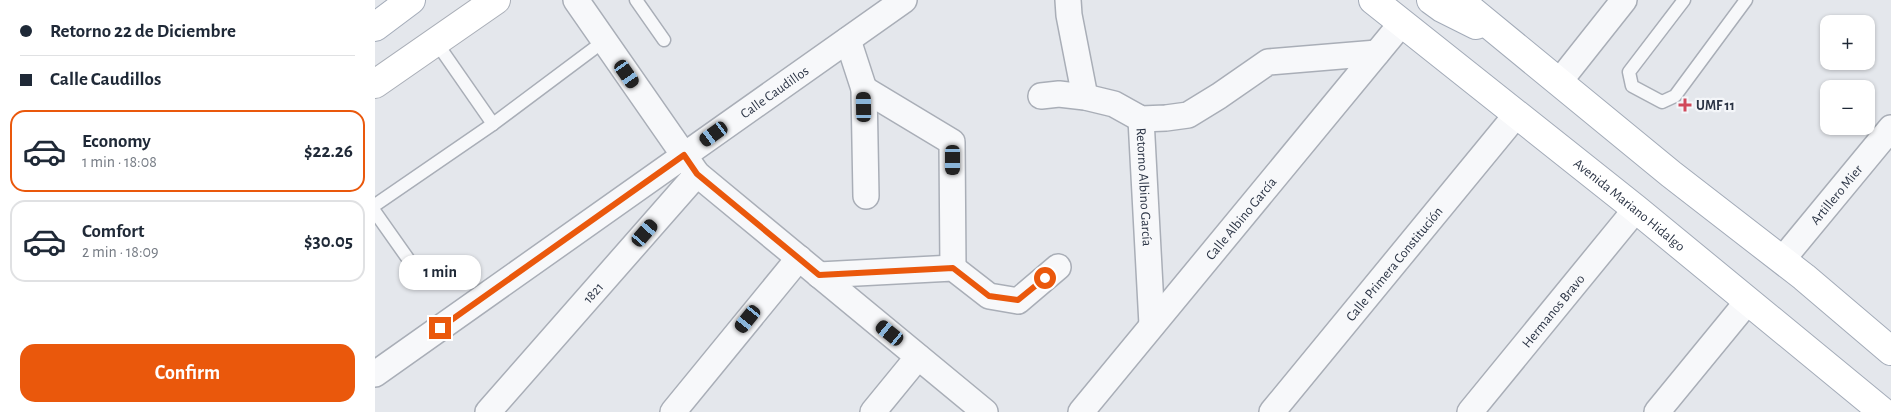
<!DOCTYPE html>
<html lang="en">
<head>
<meta charset="utf-8">
<style>
  body { margin:0; font-family:"Alegreya Sans",sans-serif; background:#f2f2f3; color:#1f2937; height:100vh; display:flex; flex-direction:column; font-size:19px; white-space:nowrap }
  * { box-sizing:border-box; margin:0 }
  p { font-size:16px; color:#747a83 }
  .icon { flex:none; width:28px; height:28px; fill:none; stroke:currentColor; stroke-width:2; stroke-linecap:round; stroke-linejoin:round }
  .map { position:relative; flex:1; overflow:hidden }
  .sheet { display:flex; flex-direction:column; background:#fff; width:375px }
  .sheet>* { flex:none }
  .hud { display:grid; align-content:center; height:110px; padding:0 20px; background:#fff }
  .buttons { position:absolute; left:1445px; top:15px; display:grid; gap:10px }
  .buttons a { display:grid; place-items:center; width:55px; height:55px; border-radius:10px; background:#fff; box-shadow:0 1px 4px #0004; font-size:25px }
  .end { position:absolute; width:22px; height:22px; margin:-11px; border:6px solid #ea580c; background:#fff; box-shadow:0 0 0 2px #fff }
  .from { border-radius:50% }
  .bubble { position:absolute; height:35px; border-radius:15px; background:#fff; box-shadow:0 1px 4px #0004; font-size:16px; font-weight:600; line-height:35px; text-align:center }
  .car { position:absolute; width:15px; height:30px; margin:-15px -8px; border-radius:6px; box-shadow:0 0 4px 1px #0007; background:linear-gradient(#222 24%,#8ab4d8 0 40%,#222 0 76%,#8ab4d8 0 86%,#222 0) }
  .hud b { display:flex; align-items:center; gap:18px; height:48px; font-size:19px }
  .hud b+b { border-top:1px solid #e0e1e3 }
  .hud i { width:12px; height:12px; background:#1f2937 }
  ul { padding:0; list-style:none }
  li { display:flex; align-items:center; gap:15px; height:82px; margin:0 10px 8px; padding:0 10px; border:2px solid #e0e1e3; border-radius:15px }
  li div { flex:1 }
  li b { display:block; font-size:19px }
  li em { font-style:normal; font-weight:600 }
  li.active { border-color:#ea580c }
  li>.icon { width:45px; height:45px; stroke-width:1.5 }
  .cta { display:flex; gap:10px; margin-top:auto; padding:10px 20px }
  .cta a { flex:1; height:58px; border-radius:15px; background:#ea580c; color:#fff; font-size:20px; font-weight:600; line-height:58px; text-align:center }
  main { display:flex; flex:1; min-height:0 }
  .map>svg:first-child { display:block }
  .lines { fill:none; stroke-linecap:round; stroke-linejoin:round }
  .lane-casing { stroke:#a9aeb7; stroke-width:15 }
  .street-casing { stroke:#a9aeb7; stroke-width:28 }
  .secondary-casing { stroke:#a9aeb7; stroke-width:30 }
  .primary-casing { stroke:#a3abb8; stroke-width:30 }
  .lane { stroke:#f7f8fa; stroke-width:12 }
  .street { stroke:#f7f8fa; stroke-width:25 }
  .secondary { stroke:#fff; stroke-width:28 }
  .primary { stroke:#fff; stroke-width:28 }
  .route { stroke:#ea580c; stroke-width:6 }
  .poi-dot { fill:#d1495b; stroke:#f4f6f9; stroke-width:2 }
  .labels { text-anchor:middle; stroke-width:4.5; stroke-linejoin:round; paint-order:stroke }
  .street-label { font-size:14px; fill:#2b3445; stroke:#f4f6f9 }
  .poi-label { font-size:14px; font-weight:bold; fill:#2b3445; stroke:#f4f6f9; text-anchor:start }
</style>
</head>
<body>
<main>
<section class="sheet">
<div class="hud">
<b><i class="from"></i>Retorno 22 de Diciembre</b>
<b><i></i>Calle Caudillos</b>
</div>
<ul>
<li class="active"><svg class="icon" aria-label="car" viewBox="0 0 24 24"><path d="M5 17H2v-5l4-1 3-4h7l3 4 3 1v5h-3M9 17h6M6 11h13"/><circle cx="7" cy="17" r="2"/><circle cx="17" cy="17" r="2"/></svg><div><b>Economy</b><p>1 min · 18:08</p></div><em>$22.26</em></li>
<li><svg class="icon" aria-label="car" viewBox="0 0 24 24"><path d="M5 17H2v-5l4-1 3-4h7l3 4 3 1v5h-3M9 17h6M6 11h13"/><circle cx="7" cy="17" r="2"/><circle cx="17" cy="17" r="2"/></svg><div><b>Comfort</b><p>2 min · 18:09</p></div><em>$30.05</em></li>
</ul>
<div class="cta"><a>Confirm</a></div>
</section>
<div class="map">
<svg width="1516" height="412" viewBox="0 0 1516 412">
  <rect width="100%" height="100%" fill="#e4e7ec"/>
  <g class="lines">
    <defs>
      <g id="lane">
        <path d="M261 0 289 40"/>
        <path d="M1309 0 1254 72 1257 86 1287 102 1300 96 1371 0"/>
        <path d="M61 42 118 124"/>
        <path d="M0 205 118 124 229 41"/>
        <path d="M0 212 43 273"/>
      </g>
      <g id="street">
        <path d="M201 0 322 174 610 412"/>
        <path d="M693 0 694 15 710 97"/>
        <path d="M473 40 489 89 491 196"/>
        <path d="M1184 82 1249 0"/>
        <path d="M489 89 577 142 578 268"/>
        <path d="M666 96 684 94 710 97 739 104 766 119 791 118 813 115 844 96 893 62 1002 53"/>
        <path id="s1" d="M766 119 777 325"/>
        <path id="s2" d="M1407 260 1516 128"/>
        <path d="M444 275 578 268 614 296 643 301 683 267"/>
        <path id="s3" d="M0 374 529 0"/>
        <path id="s4" d="M113 412 322 174"/>
        <path d="M298 412 424 258"/>
        <path d="M498 412 543 357"/>
        <path id="s5" d="M706 412 1026 24"/>
        <path id="s6" d="M897 412 1142 114"/>
        <path id="s7" d="M1095 412 1261 209"/>
        <path d="M1282 412 1373 301"/>
      </g>
      <path id="secondary" d="M0 84 121 0"/>
      <g id="primary">
        <path id="s8" d="M998 0 1261 209 1508 412"/>
        <path d="M1056 0 1067 8 1101 25"/>
        <path d="M1084 0 1296 174 1429 277 1516 351"/>
        <path d="M0 27 36 0"/>
      </g>
    </defs>
    <!-- lane casing -->
    <use href="#lane" class="lane-casing"/>
    <!-- street casing -->
    <use href="#street" class="street-casing"/>
    <!-- secondary casing -->
    <use href="#secondary" class="secondary-casing"/>
    <!-- primary casing -->
    <use href="#primary" class="primary-casing"/>
    <!-- lane -->
    <use href="#lane" class="lane"/>
    <!-- street -->
    <use href="#street" class="street"/>
    <!-- secondary -->
    <use href="#secondary" class="secondary"/>
    <!-- primary -->
    <use href="#primary" class="primary"/>
  </g>
  <g class="lines">
    <!-- route -->
    <path class="route" d="M65 328 309 155 322 174 444 275 578 268 614 296 643 300 670 278"/>
  </g>
  <!-- markers -->
  <path class="poi-dot" d="M1307.5 97.5h5v5h5v5h-5v5h-5v-5h-5v-5h5z"/>
  <g class="labels">
    <!-- street labels -->
    <g class="street-label">
      <text dy="5" stroke="none"><textPath href="#s3" startOffset="489">Calle Caudillos</textPath></text>
      <text dy="5" stroke="none"><textPath href="#s1" startOffset="68">Retorno Albino García</textPath></text>
      <text dy="5" stroke="none"><textPath href="#s2" startOffset="85">Artillero Mier</textPath></text>
      <text dy="5" stroke="none"><textPath href="#s8" startOffset="328">Avenida Mariano Hidalgo</textPath></text>
      <text dy="5" stroke="none"><textPath href="#s5" startOffset="251">Calle Albino García</textPath></text>
      <text dy="5" stroke="none"><textPath href="#s6" startOffset="192">Calle Primera Constitución</textPath></text>
      <text dy="5" stroke="none"><textPath href="#s4" startOffset="159">1821</textPath></text>
      <text dy="5" stroke="none"><textPath href="#s7" startOffset="131">Hermanos Bravo</textPath></text>
    </g>
    <!-- poi labels -->
    <g class="poi-label">
      <text x="1321" y="110">UMF 11</text>
    </g>
  </g>
</svg>
<div class="buttons">
<a>+</a>
<a>−</a>
</div>
<i class="end from" style="left:670px;top:278px"></i>
<i class="end" style="left:65px;top:328px"></i>
<div class="bubble" style="left:24px;top:255px;width:82px">1 min</div>
<i class="car" style="left:252px;top:74px;rotate:145deg"></i>
<i class="car" style="left:489px;top:107px;rotate:359deg"></i>
<i class="car" style="left:339px;top:134px;rotate:234deg"></i>
<i class="car" style="left:578px;top:160px;rotate:180deg"></i>
<i class="car" style="left:270px;top:233px;rotate:41deg"></i>
<i class="car" style="left:373px;top:319px;rotate:219deg"></i>
<i class="car" style="left:515px;top:333px;rotate:309deg"></i>
</div>
</main>
</body>
</html>
